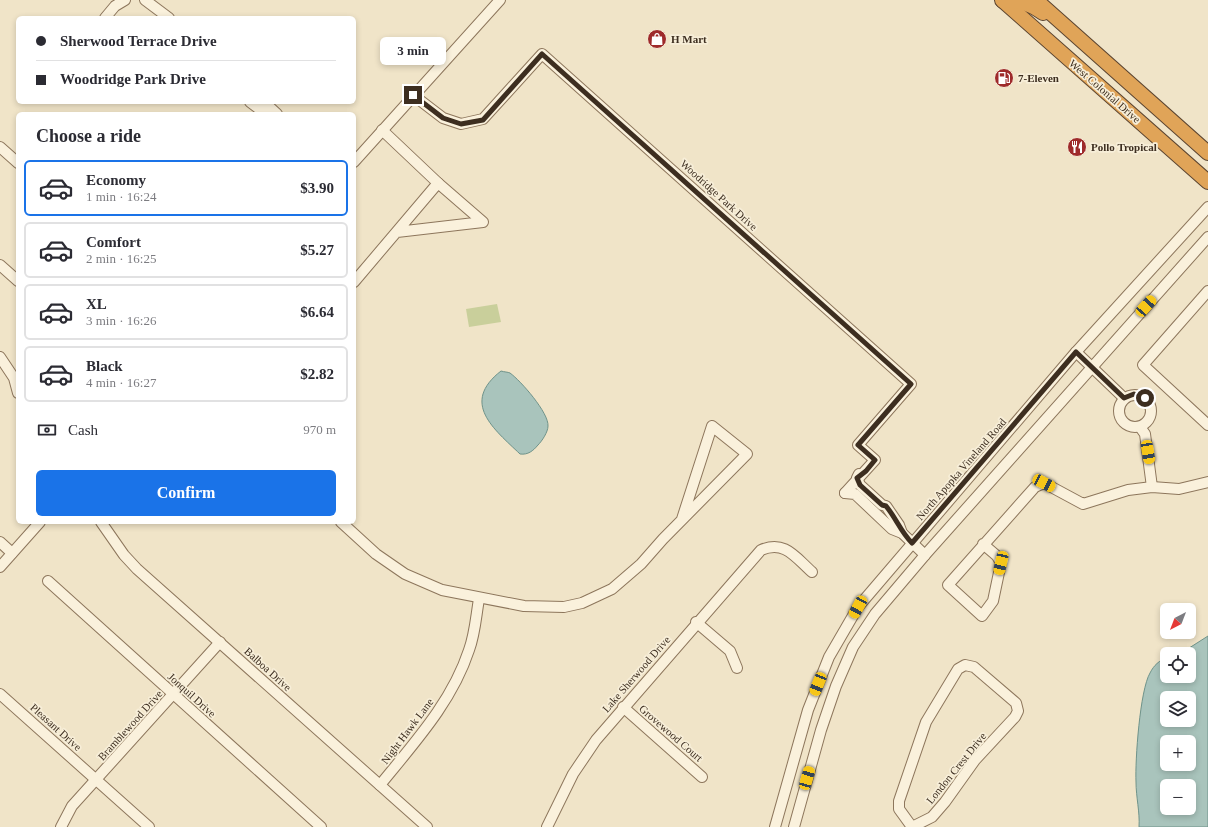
<!DOCTYPE html>
<html lang="en">
<head>
<meta charset="utf-8">
<style>
  body { margin:0; font-family:Georgia,serif; background:#f7f7f7; color:#2b2b33; height:100vh; display:flex; flex-direction:column; font-size:15px; white-space:nowrap }
  * { box-sizing:border-box; margin:0 }
  p { font-size:13px; color:#7c7c81 }
  .icon { flex:none; width:22px; height:22px; fill:none; stroke:currentColor; stroke-width:2; stroke-linecap:round; stroke-linejoin:round }
  .map { position:relative; flex:1; overflow:hidden }
  .panel { position:absolute; left:16px; top:112px; width:340px; height:412px; display:flex; flex-direction:column; background:#fff; border-radius:6px; box-shadow:0 2px 6px #0003 }
  .panel>* { flex:none }
  .hud { position:absolute; left:16px; top:16px; width:340px; height:88px; border-radius:6px; box-shadow:0 2px 6px #0003; display:grid; align-content:center; height:88px; padding:0 20px; background:#fff }
  .needle { width:26px; rotate:222deg }
  .buttons { position:absolute; left:1160px; top:603px; display:grid; gap:8px }
  .buttons a { display:grid; place-items:center; width:36px; height:36px; border-radius:6px; background:#fff; box-shadow:0 2px 6px #0003; font-size:20px }
  .end { position:absolute; width:18px; height:18px; margin:-9px; border:5px solid #3d2e20; background:#fff; box-shadow:0 0 0 2px #fff }
  .from { border-radius:50% }
  .bubble { position:absolute; height:28px; border-radius:6px; background:#fff; box-shadow:0 2px 6px #0003; font-size:13px; font-weight:700; line-height:28px; text-align:center }
  .car { position:absolute; width:12px; height:24px; margin:-12px -6px; border-radius:5px; box-shadow:0 0 3px 1px #0007; background:linear-gradient(#f5c518 24%,#345 0 40%,#f5c518 0 76%,#345 0 86%,#f5c518 0) }
  .hud b { display:flex; align-items:center; gap:14px; height:38px; font-size:15px }
  .hud b+b { border-top:1px solid #e1e1e2 }
  .hud i { width:10px; height:10px; background:#2b2b33 }
  ul { padding:0; list-style:none }
  li { display:flex; align-items:center; gap:12px; height:56px; margin:0 8px 6px; padding:0 12px; border:2px solid #e1e1e2; border-radius:6px }
  li div { flex:1 }
  li b { display:block; font-size:15px }
  li em { font-style:normal; font-weight:700 }
  li.current { border-color:#1a73e8 }
  li>.icon { width:36px; height:36px; stroke-width:1.5 }
  h2 { padding:0 20px; font-size:18px; line-height:48px }
  .pay { display:flex; align-items:center; gap:10px; height:44px; padding:0 20px; font-size:15px }
  .pay p { margin-inline-start:auto }
  .button { display:flex; gap:8px; margin-top:auto; padding:8px 20px }
  .button a { flex:1; height:46px; border-radius:6px; background:#1a73e8; color:#fff; font-size:16px; font-weight:700; line-height:46px; text-align:center }
  .map>svg:first-child { display:block }
  .green { fill:#c9cf9b }
  .water { fill:#a9c4bc; stroke:#6f938a; fill-rule:evenodd }
  .lines { fill:none; stroke-linecap:round; stroke-linejoin:round }
  .minor-casing { stroke:#8d765c; stroke-width:12 }
  .highway-casing { stroke:#5b4430; stroke-width:16 }
  .minor { stroke:#faf1dc; stroke-width:10 }
  .highway { stroke:#e0a458; stroke-width:14 }
  .route { stroke:#3d2e20; stroke-width:5 }
  .labels { text-anchor:middle; stroke-width:3.5; stroke-linejoin:round; paint-order:stroke }
  .poi-label { font-size:11px; font-weight:bold; fill:#3d2e20; stroke:#f7eed8; text-anchor:start }
  .street-label { font-size:11px; fill:#3d2e20; stroke:#f7eed8 }
</style>
</head>
<body>
<div class="map">
<svg width="1208" height="827" viewBox="0 0 1208 827">
  <rect width="100%" height="100%" fill="#f0e4c8"/>
  <!-- green -->
  <path class="green" d="M497 304 501 322 469 327 466 309Z"/>
  <!-- water -->
  <g class="water">
    <path d="M501 371C504 372 508 372 510 373 521 381 549 413 548 426 548 432 542 441 538 445 533 451 528 455 520 454 494 429 460 403 501 371Z"/>
    <path d="M1208 636V827H1139C1140 812 1136 797 1136 782 1135 760 1140 690 1150 673 1154 665 1159 661 1167 657V676H1189V654H1175L1186 650ZM1167 698H1189V720H1167ZM1167 742H1189V764H1167ZM1167 786H1189V808H1167Z"/>
  </g>
  <g class="lines">
    <defs>
      <g id="minor">
        <path d="M145 0 169 18"/>
        <path d="M105 18 115 6 125 0"/>
        <path d="M413 95 443 118 461 124 483 119 542 54 911 384 858 445 875 460 845 493"/>
        <path d="M250 102 266 114"/>
        <path d="M264 102 277 114"/>
        <path d="M382 130 438 183"/>
        <path d="M0 147 18 163"/>
        <path d="M354 162 500 0"/>
        <path d="M0 265 18 281"/>
        <path d="M354 282 438 183 483 222 397 232"/>
        <path d="M1208 291 1143 365 1208 425"/>
        <path d="M1076 352 1124 398"/>
        <path d="M0 357 14 378 18 393"/>
        <circle cx="1135" cy="411" r="16"/>
        <path d="M1140 427 1145 434 1152 487"/>
        <path d="M859 474 857 478 860 485 882 505 886 506 899 525 902 533"/>
        <path d="M845 493 855 494 892 529 902 533 925 555"/>
        <path d="M101 522 124 555 137 569 427 827"/>
        <path d="M341 522 376 554 405 574 442 590 524 606 564 607 582 603 612 589 641 564 663 539 747 454 712 426 682 519"/>
        <path d="M0 542 12 553"/>
        <path d="M983 544 997 556 1001 563 993 601 982 616 948 585 1035 487 1044 483 1083 504 1128 490 1152 487 1179 489 1208 482"/>
        <path d="M0 567 40 522"/>
        <path d="M48 581 321 827"/>
        <path d="M696 622 730 651 737 668"/>
        <path d="M965 665 974 667 1016 703 1018 711 1015 717 975 760 945 802 932 817 912 827 899 809V801L926 722 958 669Z"/>
        <path d="M0 694 149 827"/>
        <path d="M623 707 702 777"/>
        <path d="M380 785C414 743 452 702 469 650 475 634 476 616 479 599"/>
        <path d="M61 827 72 806 220 642"/>
        <path d="M547 827 573 774 596 740 761 550C785 540 795 557 812 572"/>
        <path d="M775 827 808 710 829 657 858 607 1076 352 1208 207"/>
        <path d="M794 827 821 730 836 686 853 647 875 614 925 555 1208 237"/>
      </g>
      <g id="highway">
        <path d="M1002 0 1208 182"/>
        <path d="M1036 0 1208 153"/>
        <path d="M1003 1C1020 0 1030 4 1043 13"/>
      </g>
    </defs>
    <!-- minor casing -->
    <use href="#minor" class="minor-casing"/>
    <!-- highway casing -->
    <use href="#highway" class="highway-casing"/>
    <!-- minor -->
    <use href="#minor" class="minor"/>
    <!-- highway -->
    <use href="#highway" class="highway"/>
  </g>
  <g class="lines">
    <!-- route -->
    <path class="route" d="M413 95 443 118 461 124 483 120 542 54 911 384 858 445 875 460 866 471 857 478 860 485 882 505 886 506C896 518 901 532 912 543L1076 352 1124 398 1134 394 1145 398"/>
  </g>
  <!-- icons -->
  <defs>
    <symbol id="shop-disc" viewBox="-11 -11 22 22"><circle r="9.5" fill="#9e2a2b" stroke="#f7eed8"/><path d="M-5-2.5h2.3a2.7 3.5 0 0 1 5.4 0H5L5.5 6h-11ZM-1.5-2.5h3a1.5 2.3 0 0 0-3 0Z" fill="#fff"/></symbol>
    <symbol id="fuel-disc" viewBox="-11 -11 22 22"><circle r="9.5" fill="#9e2a2b" stroke="#f7eed8"/><path d="M-5.5-6h7V0h2V4h1.3V-2.5L3-4.5l.8-.8L6-3V5H2.5V1h-1V6h-7ZM-4.2-4.7v3.2H.2V-4.7Z" fill="#fff"/></symbol>
    <symbol id="restaurant-disc" viewBox="-11 -11 22 22"><circle r="9.5" fill="#9e2a2b" stroke="#f7eed8"/><path d="M-5-6h1v4h1v-4h1v4h1v-4h1v5L-1.5 .5V6h-2V.5L-5-1ZM5-6V6H3V1.5H1.5Q1.5-4 5-6Z" fill="#fff"/></symbol>
  </defs>
  <g fill-rule="evenodd">
    <use href="#shop-disc" x="646" y="28" width="22" height="22"/>
    <use href="#fuel-disc" x="993" y="67" width="22" height="22"/>
    <use href="#restaurant-disc" x="1066" y="136" width="22" height="22"/>
  </g>
  <g class="labels">
    <!-- poi labels -->
    <g class="poi-label">
      <text x="671" y="43">H Mart</text>
      <text x="1018" y="82">7-Eleven</text>
      <text x="1091" y="151">Pollo Tropical</text>
    </g>
    <!-- street labels -->
    <g class="street-label">
      <text transform="translate(1105 91) rotate(41)" y="4">West Colonial Drive</text>
      <text transform="translate(719 195) rotate(42)" y="4">Woodridge Park Drive</text>
      <text transform="translate(961 469) rotate(-49)" y="4">North Apopka Vineland Road</text>
      <text transform="translate(268 669) rotate(42)" y="4">Balboa Drive</text>
      <text transform="translate(636 674) rotate(-49)" y="4">Lake Sherwood Drive</text>
      <text transform="translate(192 695) rotate(42)" y="4">Jonquil Drive</text>
      <text transform="translate(130 725) rotate(-48)" y="4">Bramblewood Drive</text>
      <text transform="translate(56 727) rotate(42)" y="4">Pleasant Drive</text>
      <text transform="translate(407 731) rotate(-53)" y="4">Night Hawk Lane</text>
      <text transform="translate(671 733) rotate(41)" y="4">Grovewood Court</text>
      <text transform="translate(956 768) rotate(-51)" y="4">London Crest Drive</text>
    </g>
  </g>
</svg>
<div class="buttons">
<a><svg class="needle" viewBox="-14 -14 28 28"><path d="M0-13l5 13h-10z" fill="#e53935"/><path d="M0 13l5-13h-10z" fill="#7c7c81"/></svg></a>
<a><svg class="icon" aria-label="locate" viewBox="0 0 24 24"><circle cx="12" cy="12" r="6"/><path d="M12 2v4M12 18v4M2 12h4M18 12h4"/></svg></a>
<a><svg class="icon" aria-label="layers" viewBox="0 0 24 24"><path d="M12 4l9 5-9 5-9-5zM3 14l9 5 9-5"/></svg></a>
<a>+</a>
<a>−</a>
</div>
<i class="end from" style="left:1145px;top:398px"></i>
<i class="end" style="left:413px;top:95px"></i>
<div class="bubble" style="left:380px;top:37px;width:66px">3 min</div>
<i class="car" style="left:1146px;top:306px;rotate:42deg"></i>
<i class="car" style="left:1148px;top:452px;rotate:170deg"></i>
<i class="car" style="left:1044px;top:483px;rotate:117deg"></i>
<i class="car" style="left:1001px;top:563px;rotate:193deg"></i>
<i class="car" style="left:858px;top:607px;rotate:209deg"></i>
<i class="car" style="left:818px;top:684px;rotate:202deg"></i>
<i class="car" style="left:807px;top:778px;rotate:16deg"></i>
<div class="hud">
<b><i class="from"></i>Sherwood Terrace Drive</b>
<b><i></i>Woodridge Park Drive</b>
</div>
<section class="panel">
<h2>Choose a ride</h2>
<ul>
<li class="current"><svg class="icon" aria-label="car" viewBox="0 0 24 24"><path d="M5 17H2v-5l4-1 3-4h7l3 4 3 1v5h-3M9 17h6M6 11h13"/><circle cx="7" cy="17" r="2"/><circle cx="17" cy="17" r="2"/></svg><div><b>Economy</b><p>1 min · 16:24</p></div><em>$3.90</em></li>
<li><svg class="icon" aria-label="car" viewBox="0 0 24 24"><path d="M5 17H2v-5l4-1 3-4h7l3 4 3 1v5h-3M9 17h6M6 11h13"/><circle cx="7" cy="17" r="2"/><circle cx="17" cy="17" r="2"/></svg><div><b>Comfort</b><p>2 min · 16:25</p></div><em>$5.27</em></li>
<li><svg class="icon" aria-label="car" viewBox="0 0 24 24"><path d="M5 17H2v-5l4-1 3-4h7l3 4 3 1v5h-3M9 17h6M6 11h13"/><circle cx="7" cy="17" r="2"/><circle cx="17" cy="17" r="2"/></svg><div><b>XL</b><p>3 min · 16:26</p></div><em>$6.64</em></li>
<li><svg class="icon" aria-label="car" viewBox="0 0 24 24"><path d="M5 17H2v-5l4-1 3-4h7l3 4 3 1v5h-3M9 17h6M6 11h13"/><circle cx="7" cy="17" r="2"/><circle cx="17" cy="17" r="2"/></svg><div><b>Black</b><p>4 min · 16:27</p></div><em>$2.82</em></li>
</ul>
<div class="pay"><svg class="icon" aria-label="cash" viewBox="0 0 24 24"><path d="M3 7h18v10H3z"/><circle cx="12" cy="12" r="2"/></svg>Cash<p>970 m</p></div>
<div class="button"><a>Confirm</a></div>
</section>
</div>
</body>
</html>
